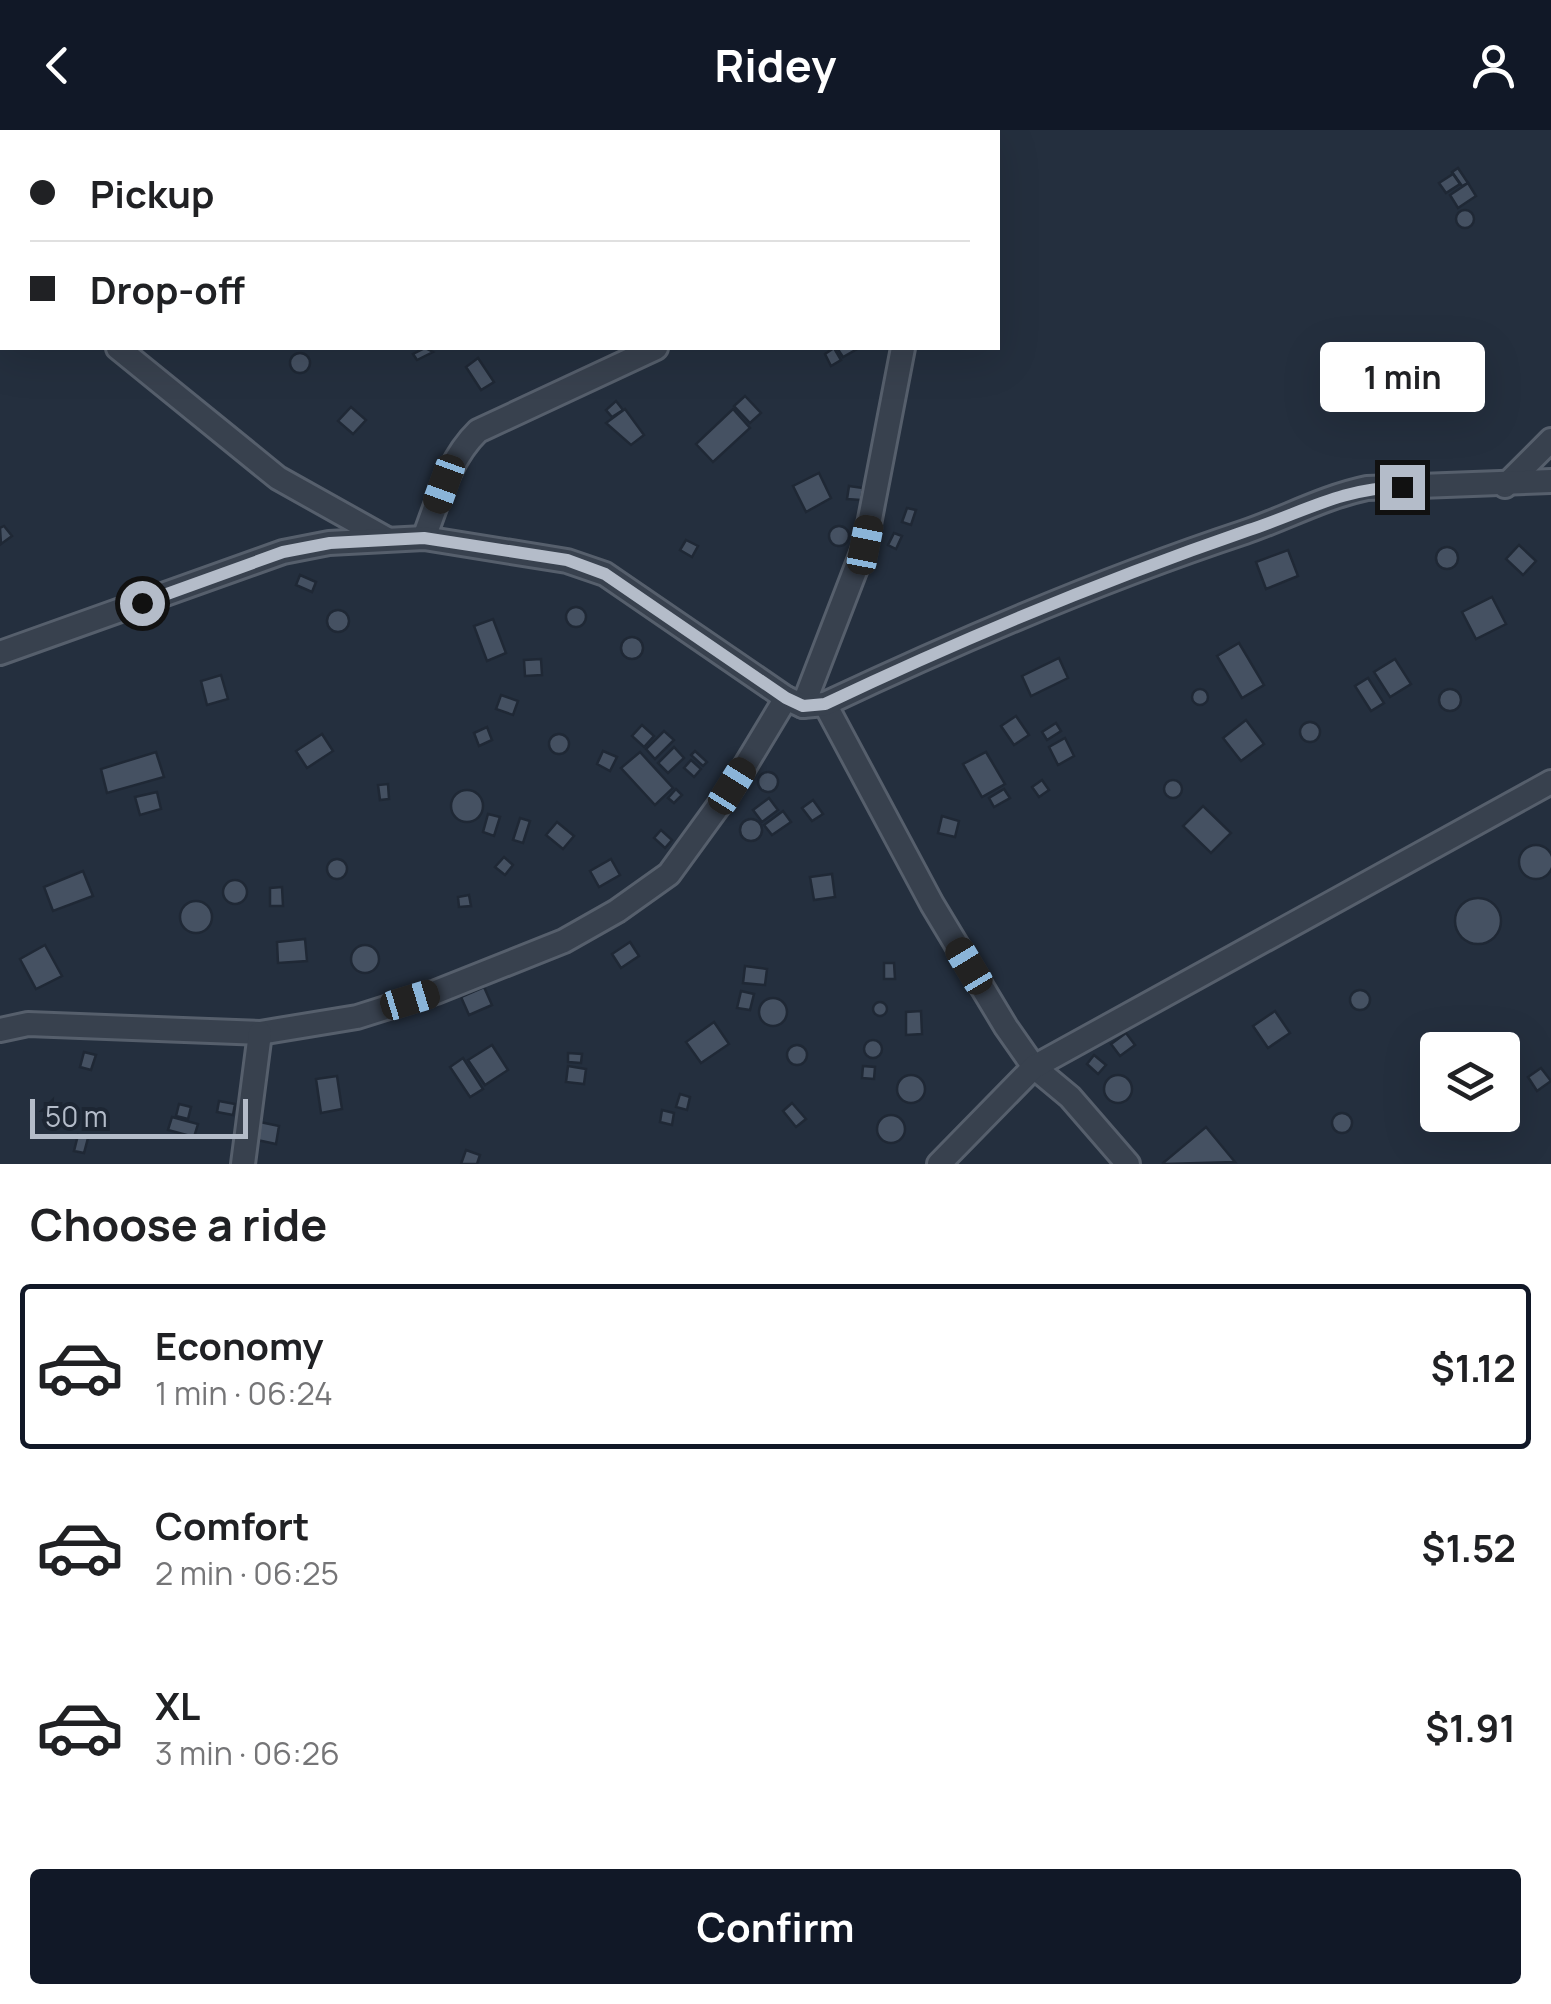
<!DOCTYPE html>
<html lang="en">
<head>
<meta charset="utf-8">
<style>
  body { margin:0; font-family:Manrope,sans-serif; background:#f6f6f6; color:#202124; height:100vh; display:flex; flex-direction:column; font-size:38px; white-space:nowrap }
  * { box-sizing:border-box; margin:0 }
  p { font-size:32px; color:#757577 }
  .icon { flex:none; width:55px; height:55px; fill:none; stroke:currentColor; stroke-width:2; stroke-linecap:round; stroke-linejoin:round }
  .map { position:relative; height:1034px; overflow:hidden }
  .drawer { display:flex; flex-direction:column; background:#fff; flex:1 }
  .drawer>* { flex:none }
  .top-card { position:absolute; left:0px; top:0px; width:1000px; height:220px; box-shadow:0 10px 40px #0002; display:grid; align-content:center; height:220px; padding:0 30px; background:#fff }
  .buttons { position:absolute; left:1420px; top:902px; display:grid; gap:20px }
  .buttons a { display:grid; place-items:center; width:100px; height:100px; border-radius:10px; background:#fff; box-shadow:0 10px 40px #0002; font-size:50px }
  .scale { position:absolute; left:30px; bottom:25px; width:218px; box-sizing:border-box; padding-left:10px; border:5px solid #b4bcc9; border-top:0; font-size:28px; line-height:35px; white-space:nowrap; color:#b4bcc9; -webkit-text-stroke:8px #1d2633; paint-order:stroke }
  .end { position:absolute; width:45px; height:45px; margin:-22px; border:12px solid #b4bcc9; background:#111; box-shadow:0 0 0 5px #111 }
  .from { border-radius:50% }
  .bubble { position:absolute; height:70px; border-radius:10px; background:#fff; box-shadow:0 10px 40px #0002; font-size:32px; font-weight:700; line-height:70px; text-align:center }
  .car { position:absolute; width:30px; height:60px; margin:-30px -15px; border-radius:12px; box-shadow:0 0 8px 2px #0007; background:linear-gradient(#222 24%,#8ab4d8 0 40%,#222 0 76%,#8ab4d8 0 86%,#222 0) }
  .top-card b { display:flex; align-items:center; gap:35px; height:95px; font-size:38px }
  .top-card b+b { border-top:2px solid #e0e0e0 }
  .top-card i { width:25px; height:25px; background:#202124 }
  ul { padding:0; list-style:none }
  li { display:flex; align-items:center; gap:30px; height:165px; margin:0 20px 15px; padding:0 10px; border:5px solid transparent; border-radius:10px }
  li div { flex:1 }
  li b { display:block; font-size:38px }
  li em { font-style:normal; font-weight:700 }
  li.current { border-color:#111827 }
  li>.icon { width:90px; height:90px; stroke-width:1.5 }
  h2 { padding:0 30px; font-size:45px; line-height:120px }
  .button { display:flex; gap:20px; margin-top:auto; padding:20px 30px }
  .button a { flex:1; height:115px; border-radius:10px; background:#111827; color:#fff; font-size:40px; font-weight:700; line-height:115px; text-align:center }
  header { display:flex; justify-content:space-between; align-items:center; height:130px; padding:0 30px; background:#111827; color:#fff; font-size:45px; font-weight:700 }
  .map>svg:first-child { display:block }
  .building { fill:#455162; stroke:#1f2835; stroke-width:2.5 }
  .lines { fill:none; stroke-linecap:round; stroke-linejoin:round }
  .street-casing { stroke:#565f6c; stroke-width:28 }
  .street { stroke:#38414e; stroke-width:22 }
  .route { stroke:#b4bcc9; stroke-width:12 }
</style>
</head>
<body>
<header><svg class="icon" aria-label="back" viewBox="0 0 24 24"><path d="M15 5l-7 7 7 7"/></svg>Ridey<svg class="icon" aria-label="person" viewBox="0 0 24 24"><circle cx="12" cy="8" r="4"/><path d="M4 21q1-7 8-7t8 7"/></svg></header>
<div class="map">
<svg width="1551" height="1034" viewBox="0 0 1551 1034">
  <rect width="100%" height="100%" fill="#242f3e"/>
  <!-- building -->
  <g class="building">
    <path d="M1458 38 1468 53 1462 56 1452 42Z"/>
    <path d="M1453 44 1460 54 1446 63 1439 53Z"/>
    <path d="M1468 53 1476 66 1458 78 1450 65Z"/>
    <circle cx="1465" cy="89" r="9"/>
    <path d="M425 218 433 222 417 230 413 224Z"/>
    <path d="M834 218 841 230 831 236 825 224Z"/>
    <path d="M837 218H859L843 227Z"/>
    <circle cx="300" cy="233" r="10"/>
    <path d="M478 228 494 252 481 260 466 237Z"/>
    <path d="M745 266 761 283 750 293 734 276Z"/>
    <path d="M616 271 623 280 612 287 606 280Z"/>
    <path d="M351 277 366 290 353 304 338 291Z"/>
    <path d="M625 279 644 305 631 315 606 293Z"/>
    <path d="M733 279 750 298 713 332 696 314Z"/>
    <path d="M819 343 831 368 806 382 793 356Z"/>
    <path d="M849 356 863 358 861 370 847 369Z"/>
    <path d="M907 378 916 380 911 395 902 392Z"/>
    <circle cx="839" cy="406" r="10"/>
    <path d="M4 396 12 406 1 414 0 398Z"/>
    <path d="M894 403 902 406 896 419 888 415Z"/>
    <path d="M686 410 698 416 692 427 680 420Z"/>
    <path d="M1519 415 1536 431 1523 445 1506 429Z"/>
    <circle cx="1447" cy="428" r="11"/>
    <path d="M1288 420 1298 446 1266 459 1256 432Z"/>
    <path d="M300 445 316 452 312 462 296 455Z"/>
    <path d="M1492 467 1506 494 1476 509 1462 482Z"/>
    <circle cx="576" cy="487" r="10"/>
    <circle cx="338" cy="491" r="11"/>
    <path d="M493 489 506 523 487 531 474 496Z"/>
    <circle cx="632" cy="518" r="11"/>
    <path d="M1239 513 1264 555 1242 568 1217 526Z"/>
    <path d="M1059 528 1068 548 1031 566 1022 546Z"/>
    <path d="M541 529 542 545 525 546 524 530Z"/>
    <path d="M1395 529 1411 554 1390 567 1374 542Z"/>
    <path d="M221 545 228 569 207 575 201 551Z"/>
    <path d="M1368 548 1384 573 1371 581 1355 556Z"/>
    <circle cx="1200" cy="567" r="8"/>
    <circle cx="1450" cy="570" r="11"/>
    <path d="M501 565 518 571 513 585 496 579Z"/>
    <path d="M1016 586 1029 605 1014 615 1001 596Z"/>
    <path d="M1246 590 1264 614 1241 631 1223 608Z"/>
    <circle cx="1310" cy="602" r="10"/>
    <path d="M1056 593 1061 601 1047 610 1042 602Z"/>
    <path d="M642 595 654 606 644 617 632 606Z"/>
    <path d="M487 597 492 610 479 616 474 603Z"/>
    <path d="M664 601 674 610 655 629 646 619Z"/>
    <circle cx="559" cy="614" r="10"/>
    <path d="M322 604 333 621 307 638 296 621Z"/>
    <path d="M1065 608 1074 626 1058 635 1049 617Z"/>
    <path d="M674 617 684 628 668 643 658 633Z"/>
    <path d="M603 621 617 627 610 641 597 634Z"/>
    <path d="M695 621 707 632 703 636 691 625Z"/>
    <path d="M156 622 164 647 107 663 101 639Z"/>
    <path d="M640 622 673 658 655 675 621 638Z"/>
    <path d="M986 622 1005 654 982 667 963 634Z"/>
    <path d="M691 630 701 639 694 647 684 638Z"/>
    <circle cx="768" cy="652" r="10"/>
    <path d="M1042 650 1049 660 1039 667 1032 657Z"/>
    <circle cx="1173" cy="659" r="9"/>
    <path d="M388 654 389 669 380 670 378 655Z"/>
    <path d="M676 659 682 665 674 673 668 668Z"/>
    <path d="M1004 659 1010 668 994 677 989 668Z"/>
    <circle cx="467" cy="676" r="16"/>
    <path d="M157 662 161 679 140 685 135 667Z"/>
    <path d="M769 668 778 680 762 692 753 680Z"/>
    <path d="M813 670 823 684 812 691 802 678Z"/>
    <path d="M1203 676 1231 703 1211 723 1183 696Z"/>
    <path d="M783 681 791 692 772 705 764 695Z"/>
    <path d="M488 684 500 687 494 706 483 702Z"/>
    <path d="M942 686 959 691 955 707 938 703Z"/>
    <path d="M520 688 530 691 523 713 513 710Z"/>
    <circle cx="751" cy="700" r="11"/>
    <path d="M557 692 574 706 563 719 546 705Z"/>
    <path d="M661 700 672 710 665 718 654 708Z"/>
    <circle cx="1536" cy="732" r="17"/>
    <path d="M504 727 513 735 505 745 495 737Z"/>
    <path d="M611 729 620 745 599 757 590 741Z"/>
    <circle cx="337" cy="739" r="10"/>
    <path d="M83 741 93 766 53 781 44 757Z"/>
    <path d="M832 744 835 767 814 770 810 747Z"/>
    <circle cx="235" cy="762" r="12"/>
    <path d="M282 757 283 776H270V758Z"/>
    <path d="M469 765 471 776 459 777 458 767Z"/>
    <circle cx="1478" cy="791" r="23"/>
    <circle cx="196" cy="787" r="16"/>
    <path d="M305 809 307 831 278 833 277 812Z"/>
    <path d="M630 812 639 826 621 838 612 824Z"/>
    <circle cx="365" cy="829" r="14"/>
    <path d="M45 815 62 846 36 859 20 829Z"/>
    <path d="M884 833H894L895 849H884Z"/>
    <path d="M745 836 767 839 765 855 743 853Z"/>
    <path d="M484 857 492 875 469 885 461 867Z"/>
    <circle cx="1360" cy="870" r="10"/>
    <path d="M741 861 754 864 750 880 737 878Z"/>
    <circle cx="773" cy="882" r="14"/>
    <circle cx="880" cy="879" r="7"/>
    <path d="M921 881 922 904 906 905V882Z"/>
    <path d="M1275 881 1290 903 1268 918 1253 896Z"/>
    <path d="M714 892 729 914 701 933 686 912Z"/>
    <path d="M1126 903 1135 915 1120 926 1111 914Z"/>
    <circle cx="873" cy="919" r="9"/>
    <path d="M492 915 508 940 485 955 468 930Z"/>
    <circle cx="797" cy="925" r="10"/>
    <path d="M84 922 96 925 91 940 80 937Z"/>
    <path d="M568 923 582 924 581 933 568 932Z"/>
    <path d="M1094 925 1106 935 1098 944 1087 934Z"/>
    <path d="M463 928 483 959 470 967 450 937Z"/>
    <path d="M568 936 586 939 584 954 566 952Z"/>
    <path d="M863 936 875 937 874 949 862 948Z"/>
    <path d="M1541 938 1551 951 1537 961 1528 947Z"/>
    <circle cx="911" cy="959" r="14"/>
    <circle cx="1118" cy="959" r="14"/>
    <path d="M337 946 342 979 321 983 316 949Z"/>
    <path d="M680 964 690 967 687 980 676 977Z"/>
    <path d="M219 971 235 974 233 985 217 982Z"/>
    <path d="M792 973 806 989 796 997 783 981Z"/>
    <path d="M179 974 191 977 188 989 176 986Z"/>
    <path d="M662 980 674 983 672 995 660 992Z"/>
    <circle cx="1342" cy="993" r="10"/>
    <circle cx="891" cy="999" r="14"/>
    <path d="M172 987 198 994 194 1007 168 1000Z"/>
    <path d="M260 992 279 996 276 1014 257 1010Z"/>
    <path d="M1206 997 1235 1032 1164 1034 1163 1033Z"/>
    <path d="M78 1005 88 1008 84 1023 74 1021Z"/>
    <path d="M466 1020 480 1025 477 1034H461Z"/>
  </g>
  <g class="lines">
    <defs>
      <g id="street">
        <path d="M824 0 825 2"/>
        <path d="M0 115 2 117"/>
        <path d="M118 218 278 348 387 409"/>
        <path d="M1505 356 1551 310"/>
        <path d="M424 408C438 371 449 329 478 301L656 218"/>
        <path d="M0 523 283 422 329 413 424 408 567 431 605 444 786 568"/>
        <path d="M825 574 932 774 1006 897 1034 937 1070 967 1128 1034"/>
        <path d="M803 576 865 415 903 218"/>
        <path d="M0 900 28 894 260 903 357 887 436 862 564 811 617 781 669 744 733 656 786 568 803 576 825 574C963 509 1100 450 1245 402 1286 388 1324 367 1367 358L1551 351"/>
        <path d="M243 1034 260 903"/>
        <path d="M939 1034 1034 937 1551 652"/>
      </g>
    </defs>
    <!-- street casing -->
    <use href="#street" class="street-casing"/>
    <!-- street -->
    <use href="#street" class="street"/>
  </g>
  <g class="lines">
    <!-- route -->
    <path class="route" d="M142 473 283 422 330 413 424 408 567 430 605 444 786 568 803 576 825 574C964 508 1104 450 1249 400 1304 382 1342 358 1402 357"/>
  </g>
</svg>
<div class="buttons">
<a><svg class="icon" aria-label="layers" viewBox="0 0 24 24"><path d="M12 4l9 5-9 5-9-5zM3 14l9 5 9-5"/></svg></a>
</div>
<div class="scale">50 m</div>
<i class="end from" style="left:142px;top:473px"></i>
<i class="end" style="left:1402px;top:357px"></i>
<div class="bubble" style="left:1320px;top:212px;width:165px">1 min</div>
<i class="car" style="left:444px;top:354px;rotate:200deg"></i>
<i class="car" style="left:865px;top:415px;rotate:11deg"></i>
<i class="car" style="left:732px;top:656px;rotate:32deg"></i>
<i class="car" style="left:969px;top:836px;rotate:329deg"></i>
<i class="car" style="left:410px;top:870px;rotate:73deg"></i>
<div class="top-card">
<b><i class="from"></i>Pickup</b>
<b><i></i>Drop-off</b>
</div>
</div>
<section class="drawer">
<h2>Choose a ride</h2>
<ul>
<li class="current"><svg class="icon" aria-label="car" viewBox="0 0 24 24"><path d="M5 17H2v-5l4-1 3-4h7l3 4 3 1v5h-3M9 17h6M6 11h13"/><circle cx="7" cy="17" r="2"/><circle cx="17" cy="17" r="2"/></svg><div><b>Economy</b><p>1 min · 06:24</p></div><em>$1.12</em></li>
<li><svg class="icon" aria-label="car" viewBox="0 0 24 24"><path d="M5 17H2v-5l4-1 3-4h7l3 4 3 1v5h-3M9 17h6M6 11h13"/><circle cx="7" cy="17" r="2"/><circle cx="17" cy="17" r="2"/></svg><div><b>Comfort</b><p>2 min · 06:25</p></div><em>$1.52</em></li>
<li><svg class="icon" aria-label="car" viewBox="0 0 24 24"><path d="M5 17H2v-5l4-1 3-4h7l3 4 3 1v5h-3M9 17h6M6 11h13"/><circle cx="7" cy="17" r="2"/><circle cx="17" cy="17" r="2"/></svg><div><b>XL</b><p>3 min · 06:26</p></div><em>$1.91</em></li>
</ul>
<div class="button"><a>Confirm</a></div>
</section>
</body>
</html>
